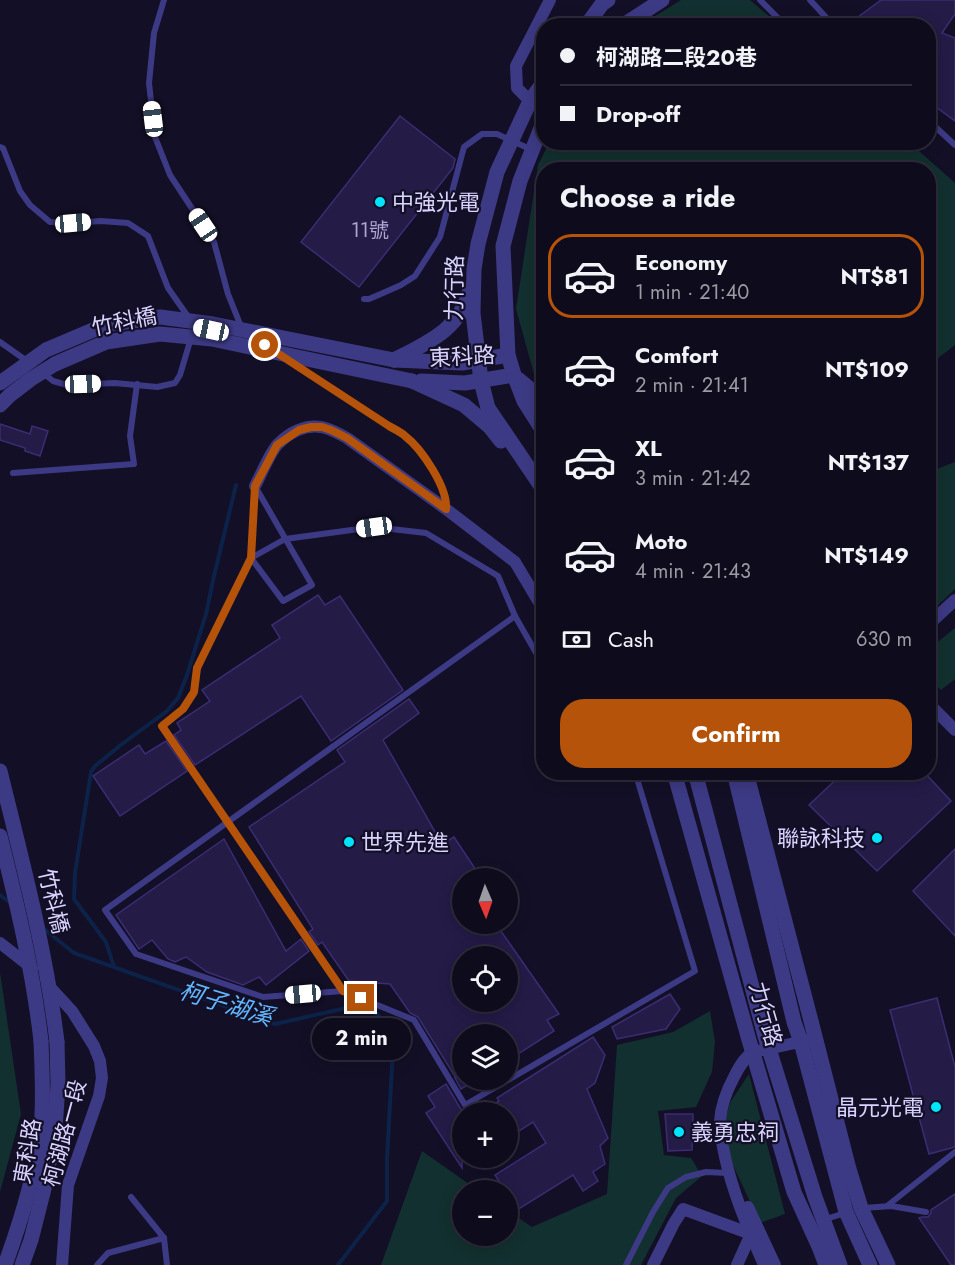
<!DOCTYPE html>
<html lang="en">
<head>
<meta charset="utf-8">
<style>
  body { margin:0; font-family:Jost,"Noto Sans TC",sans-serif; background:#171425; color:#f1f3f6; height:100vh; display:flex; flex-direction:column; font-size:22px; white-space:nowrap }
  * { box-sizing:border-box; margin:0 }
  p { font-size:20px; color:#9b9ba3 }
  .icon { flex:none; width:33px; height:33px; fill:none; stroke:currentColor; stroke-width:2; stroke-linecap:round; stroke-linejoin:round }
  .map { position:relative; flex:1; overflow:hidden }
  .side { position:absolute; left:536px; top:162px; width:400px; height:618px; display:flex; flex-direction:column; background:#0e0b1c; border-radius:24px; box-shadow:0 3px 15px #0003,0 0 0 2px #2e2b3b }
  .side>* { flex:none }
  .guide { position:absolute; left:536px; top:18px; width:400px; height:132px; border-radius:24px; box-shadow:0 3px 15px #0003,0 0 0 2px #2e2b3b; display:grid; align-content:center; height:132px; padding:0 24px; background:#0e0b1c }
  .needle { width:39px; rotate:178deg }
  .fabs { position:absolute; left:452px; top:868px; display:grid; gap:12px }
  .fabs a { display:grid; place-items:center; width:66px; height:66px; border-radius:50%; background:#0e0b1c; box-shadow:0 3px 15px #0003,0 0 0 2px #2e2b3b; font-size:30px }
  .end { position:absolute; width:27px; height:27px; margin:-14px; border:8px solid #b45309; background:#fff; box-shadow:0 0 0 3px #fff }
  .from { border-radius:50% }
  .bubble { position:absolute; height:42px; border-radius:21px; background:#0e0b1c; box-shadow:0 3px 15px #0003,0 0 0 2px #2e2b3b; font-size:20px; font-weight:700; line-height:42px; text-align:center }
  .car { position:absolute; width:18px; height:36px; margin:-18px -9px; border-radius:8px; box-shadow:0 0 4px 2px #0007; background:linear-gradient(#fff 24%,#345 0 40%,#fff 0 76%,#345 0 86%,#fff 0) }
  .guide b { display:flex; align-items:center; gap:21px; height:57px; font-size:22px }
  .guide b+b { border-top:2px solid #2e2b3b }
  .guide i { width:15px; height:15px; background:#f1f3f6 }
  ul { padding:0; list-style:none }
  li { display:flex; align-items:center; gap:18px; height:84px; margin:0 12px 9px; padding:0 12px; border:3px solid transparent; border-radius:24px }
  li div { flex:1 }
  li b { display:block; font-size:22px }
  li em { font-style:normal; font-weight:700 }
  li.active { border-color:#b45309 }
  li>.icon { width:54px; height:54px; stroke-width:1.5 }
  h2 { padding:0 24px; font-size:27px; line-height:72px }
  .pay { display:flex; align-items:center; gap:15px; height:66px; padding:0 24px; font-size:22px }
  .pay p { margin-inline-start:auto }
  .cta { display:flex; gap:12px; margin-top:auto; padding:12px 24px }
  .cta a { flex:1; height:69px; border-radius:24px; background:#b45309; color:#fff; font-size:24px; font-weight:700; line-height:69px; text-align:center }
  .map>svg:first-child { display:block }
  .green { fill:#12302f }
  .lines { fill:none; stroke-linecap:round; stroke-linejoin:round }
  .stream { stroke:#0c2248; stroke-width:4 }
  .building { fill:#241b47; stroke:#3b2d73; stroke-width:1.5; fill-rule:evenodd }
  .service { stroke:#3d3a85; stroke-width:6 }
  .minor { stroke:#3d3a85; stroke-width:12 }
  .tertiary { stroke:#3d3a85; stroke-width:15 }
  .tertiary-bridge { stroke:#3d3a85; stroke-width:15 }
  .route { stroke:#b45309; stroke-width:8 }
  .poi-dot { fill:#00e5ff; stroke:#130f26; stroke-width:2 }
  .labels { text-anchor:middle; stroke-width:4.5; stroke-linejoin:round; paint-order:stroke }
  .number-label { font-size:20px; fill:#aca6d1 }
  .poi-label { font-size:22px; fill:#d9d4ff; stroke:#130f26; text-anchor:start }
  .street-label { font-size:22px; fill:#d9d4ff; stroke:#130f26 }
  .water-label { font-size:24px; font-style:italic; fill:#62b6ff; stroke:#130f26 }
</style>
</head>
<body>
<div class="map">
<svg width="955" height="1265" viewBox="0 0 955 1265">
  <rect width="100%" height="100%" fill="#130f26"/>
  <!-- green -->
  <g class="green">
    <path d="M681 0H750L779 25H641Z"/>
    <path d="M549 143H910L955 183V345L929 365 928 170H543V386L534 374 516 309 538 165Z"/>
    <path d="M955 462V589L929 614V472Z"/>
    <path d="M955 628V679L941 690 929 679V649Z"/>
    <path d="M0 972 21 1114 0 1192Z"/>
    <path d="M710 1011 715 1042 712 1072 696 1107 658 1111 664 1155 691 1158 702 1176 676 1198 641 1265H381L422 1151 479 1191H462V1236H507V1210L532 1227 607 1194 617 1045 673 1032Z"/>
    <path d="M749 1074 785 1214 760 1223 731 1161 724 1120 731 1101Z"/>
  </g>
  <g class="lines">
    <!-- stream -->
    <g class="stream">
      <path d="M0 895 11 903"/>
      <path d="M43 928 74 953 275 1024 364 1004 394 1028 387 1159V1201L338 1265"/>
      <path d="M114 967 106 942 74 899 75 873 91 772 95 766 122 744 167 711 178 698 187 675 206 614 214 576 236 485"/>
    </g>
  </g>
  <!-- building -->
  <g class="building">
    <path d="M881 0H955V14L942 33 955 38V121L928 101V26H846Z"/>
    <path d="M400 116 455 159 453 168 359 287 301 242Z"/>
    <path d="M0 424 30 434 32 426 48 431 40 456 25 451V448L0 440Z"/>
    <path d="M318 595 325 605 340 596 403 690 331 741 301 696 195 765 174 735 181 730 177 723 210 701 202 690 280 638 272 625Z"/>
    <path d="M409 699 419 713 383 740 442 844 454 837 482 879H462V924H496L559 1014 547 1020 554 1031 507 1061V1035H462V1080H476L461 1089 455 1078H456L418 1017 410 1013 390 984 349 981 322 942 318 945 309 932 313 929 249 827 345 762 337 750ZM462 957H507V1002H462Z"/>
    <path d="M166 741 187 771 120 816 93 776 139 745 145 754Z"/>
    <path d="M844 772H924L951 801 877 871 809 805Z"/>
    <path d="M224 839 286 951 301 939 309 951 266 985 259 977 243 985 207 972 186 957 175 962 168 959 152 940 139 949 116 915Z"/>
    <path d="M955 849V936L913 891Z"/>
    <path d="M670 994 680 1009 666 1029 617 1039 612 1027Z"/>
    <path d="M937 998 955 1067V1147L929 1154 890 1010Z"/>
    <path d="M593 1037 605 1055 595 1083 587 1089 608 1138 600 1146 605 1164 593 1172 598 1181 583 1191 573 1175 517 1210 507 1194V1191H505L495 1175 546 1143 533 1122 519 1131 516 1127 507 1133V1113H480L499 1101 497 1098Z"/>
    <path d="M446 1084 462 1111V1168L426 1113 435 1107 428 1096Z"/>
    <path d="M665 1114H693L692 1150 668 1151Z"/>
    <path d="M955 1194V1265H951L919 1218 922 1217H928L931 1213V1210Z"/>
  </g>
  <g class="lines">
    <!-- service -->
    <g class="service">
      <path d="M164 0 154 33 149 83 155 137 170 175 214 242 228 294 242 329"/>
      <path d="M760 0 786 26"/>
      <path d="M810 0 834 26"/>
      <path d="M928 120 955 145"/>
      <path d="M0 147 3 148 20 191 30 205 50 222 73 223 101 221 128 223 148 236 168 288 189 318"/>
      <path d="M364 299H369L383 293 401 285 415 276 440 237 464 147 482 134H497L532 150"/>
      <path d="M0 342 27 361"/>
      <path d="M290 361 389 426C394 429 400 432 405 435 422 449 448 487 446 509"/>
      <path d="M42 372 53 381 67 385 115 383 157 387 175 383 180 375 191 338"/>
      <path d="M13 473 134 464 130 436 137 384"/>
      <path d="M255 486 312 585 283 601 251 558Z"/>
      <path d="M515 616 105 910 136 954 263 997 343 991 414 1020 465 1105 695 971 635 772"/>
      <path d="M343 991 162 726 183 709 194 692 197 668 251 558 285 539 374 527 426 533 498 576 515 616 543 665"/>
      <path d="M131 1197 164 1238"/>
      <path d="M887 1206 955 1152"/>
      <path d="M864 1208 891 1206 926 1212"/>
      <path d="M823 1220 845 1213"/>
      <path d="M164 1238 167 1265"/>
      <path d="M97 1265 108 1253 164 1238"/>
      <path d="M626 1265 653 1212 668 1188 686 1177 706 1172 728 1173"/>
    </g>
    <!-- minor -->
    <g class="minor">
      <path d="M543 109 530 101 517 88 516 66 550 0"/>
      <path d="M255 486C261 475 270 452 278 444 289 433 305 424 321 427 330 428 339 434 347 438L446 509 515 562 543 609"/>
      <path d="M928 625 955 600"/>
      <path d="M928 703 955 730"/>
      <path d="M0 943 32 968"/>
      <path d="M48 985 72 1011 94 1046 100 1061 102 1078 99 1096 68 1185 62 1265"/>
      <path d="M748 1207 775 1265"/>
      <path d="M653 1265 674 1223 683 1209 751 1234"/>
      <path d="M737 1265 751 1234"/>
      <path d="M764 1265C749 1230 733 1194 725 1157 723 1146 719 1132 720 1121 721 1105 727 1090 734 1077 739 1067 744 1058 753 1052L809 1040"/>
    </g>
    <!-- tertiary -->
    <g class="tertiary">
      <path d="M586 26 602 4 608 0"/>
      <path d="M622 26 662 0"/>
      <path d="M543 83 530 101 497 172 478 244 474 269 473 313 481 381 488 408 543 489"/>
      <path d="M543 123 520 181 503 246 508 355 514 375 524 401 543 431"/>
      <path d="M394 360C427 343 461 329 470 289"/>
      <path d="M395 360 462 363 508 355"/>
      <path d="M518 379 530 389 543 408"/>
      <path d="M412 381 464 405 490 427 501 441"/>
      <path d="M421 381 465 383 514 375"/>
      <path d="M674 772 749 1040 794 1192 820 1249 826 1265"/>
      <path d="M695 772 765 1036 815 1197 840 1265"/>
      <path d="M734 772 794 1022 801 1042 846 1212 870 1265"/>
      <path d="M746 772 811 1021 849 1169 861 1208 888 1265"/>
      <path d="M5 1265C21 1221 35 1176 41 1130 44 1100 42 1070 41 1041"/>
      <path d="M22 1265 31 1240 44 1189 55 1131 58 1084 57 1042"/>
    </g>
    <!-- tertiary-bridge -->
    <g class="tertiary-bridge">
      <path d="M0 383 46 350 105 325 160 317 213 324 394 360"/>
      <path d="M0 405 10 395 31 379 55 364 106 342 160 334 212 339 412 381"/>
      <path d="M0 771C22 861 46 950 57 1042"/>
      <path d="M0 836C17 904 33 971 41 1041"/>
    </g>
  </g>
  <g class="lines">
    <!-- route -->
    <path class="route" d="M265 345 389 426C394 429 401 432 405 436 422 449 448 488 446 509L347 438 331 430 322 427H311L299 430 277 445 255 486 251 558 197 668 194 692 183 709 162 726 343 991 361 998"/>
  </g>
  <!-- markers -->
  <g class="poi-dot">
    <circle cx="380" cy="202" r="6"/>
    <circle cx="877" cy="838" r="6"/>
    <circle cx="349" cy="842" r="6"/>
    <circle cx="936" cy="1107" r="6"/>
    <circle cx="679" cy="1132" r="6"/>
  </g>
  <g class="labels">
    <!-- number labels -->
    <g class="number-label">
      <text x="370" y="237">11號</text>
    </g>
    <!-- poi labels -->
    <g class="poi-label">
      <text x="392" y="210">中強光電</text>
      <text x="865" y="846" text-anchor="end">聯詠科技</text>
      <text x="361" y="850">世界先進</text>
      <text x="924" y="1115" text-anchor="end">晶元光電</text>
      <text x="691" y="1140">義勇忠祠</text>
    </g>
    <!-- street labels -->
    <g class="street-label">
      <text transform="translate(454 288) rotate(-89)" y="8">力行路</text>
      <text transform="translate(124 321) rotate(-11)" y="8">竹科橋</text>
      <text transform="translate(462 356) rotate(-3)" y="8">東科路</text>
      <text transform="translate(54 901) rotate(77)" y="8">竹科橋</text>
      <text transform="translate(766 1014) rotate(74)" y="8">力行路</text>
      <text transform="translate(64 1133) rotate(-75)" y="8">柯湖路一段</text>
      <text transform="translate(27 1151) rotate(-80)" y="8">東科路</text>
    </g>
    <!-- water labels -->
    <g class="water-label">
      <text transform="translate(226 1004) rotate(17)" y="8">柯子湖溪</text>
    </g>
  </g>
</svg>
<div class="fabs">
<a><svg class="needle" viewBox="-14 -14 28 28"><path d="M0-13l5 13h-10z" fill="#e53935"/><path d="M0 13l5-13h-10z" fill="#9b9ba3"/></svg></a>
<a><svg class="icon" aria-label="locate" viewBox="0 0 24 24"><circle cx="12" cy="12" r="6"/><path d="M12 2v4M12 18v4M2 12h4M18 12h4"/></svg></a>
<a><svg class="icon" aria-label="layers" viewBox="0 0 24 24"><path d="M12 4l9 5-9 5-9-5zM3 14l9 5 9-5"/></svg></a>
<a>+</a>
<a>−</a>
</div>
<i class="end from" style="left:265px;top:345px"></i>
<i class="end" style="left:361px;top:998px"></i>
<div class="bubble" style="left:312px;top:1018px;width:99px">2 min</div>
<i class="car" style="left:153px;top:119px;rotate:353deg"></i>
<i class="car" style="left:73px;top:223px;rotate:85deg"></i>
<i class="car" style="left:203px;top:225px;rotate:326deg"></i>
<i class="car" style="left:211px;top:330px;rotate:282deg"></i>
<i class="car" style="left:83px;top:384px;rotate:88deg"></i>
<i class="car" style="left:374px;top:527px;rotate:262deg"></i>
<i class="car" style="left:303px;top:994px;rotate:265deg"></i>
<div class="guide">
<b><i class="from"></i>柯湖路二段20巷</b>
<b><i></i>Drop-off</b>
</div>
<section class="side">
<h2>Choose a ride</h2>
<ul>
<li class="active"><svg class="icon" aria-label="car" viewBox="0 0 24 24"><path d="M5 17H2v-5l4-1 3-4h7l3 4 3 1v5h-3M9 17h6M6 11h13"/><circle cx="7" cy="17" r="2"/><circle cx="17" cy="17" r="2"/></svg><div><b>Economy</b><p>1 min · 21:40</p></div><em>NT$81</em></li>
<li><svg class="icon" aria-label="car" viewBox="0 0 24 24"><path d="M5 17H2v-5l4-1 3-4h7l3 4 3 1v5h-3M9 17h6M6 11h13"/><circle cx="7" cy="17" r="2"/><circle cx="17" cy="17" r="2"/></svg><div><b>Comfort</b><p>2 min · 21:41</p></div><em>NT$109</em></li>
<li><svg class="icon" aria-label="car" viewBox="0 0 24 24"><path d="M5 17H2v-5l4-1 3-4h7l3 4 3 1v5h-3M9 17h6M6 11h13"/><circle cx="7" cy="17" r="2"/><circle cx="17" cy="17" r="2"/></svg><div><b>XL</b><p>3 min · 21:42</p></div><em>NT$137</em></li>
<li><svg class="icon" aria-label="car" viewBox="0 0 24 24"><path d="M5 17H2v-5l4-1 3-4h7l3 4 3 1v5h-3M9 17h6M6 11h13"/><circle cx="7" cy="17" r="2"/><circle cx="17" cy="17" r="2"/></svg><div><b>Moto</b><p>4 min · 21:43</p></div><em>NT$149</em></li>
</ul>
<div class="pay"><svg class="icon" aria-label="cash" viewBox="0 0 24 24"><path d="M3 7h18v10H3z"/><circle cx="12" cy="12" r="2"/></svg>Cash<p>630 m</p></div>
<div class="cta"><a>Confirm</a></div>
</section>
</div>
</body>
</html>
